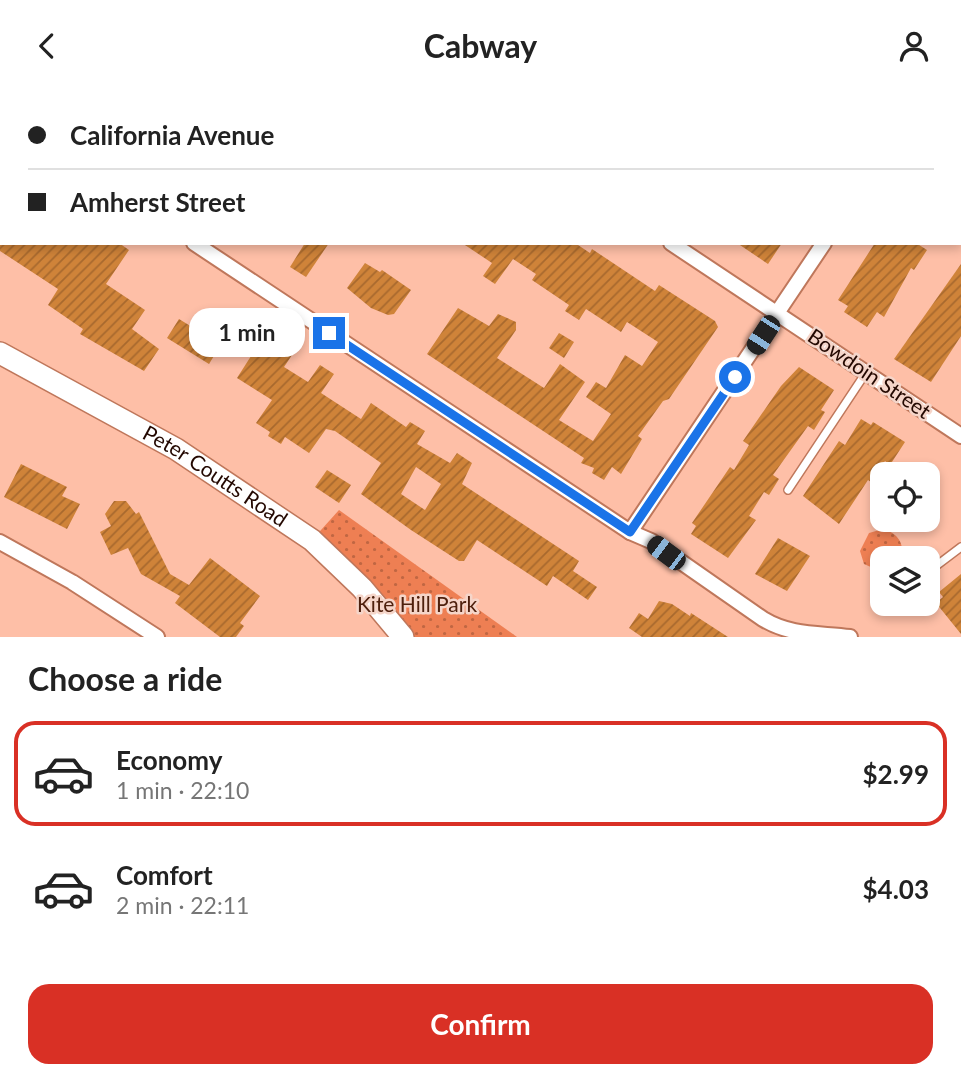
<!DOCTYPE html>
<html lang="en">
<head>
<meta charset="utf-8">
<style>
  body { margin:0; font-family:Lato,sans-serif; background:#f6f6f6; color:#222; height:100vh; display:flex; flex-direction:column; font-size:26px; white-space:nowrap }
  * { box-sizing:border-box; margin:0 }
  p { font-size:23px; color:#767676 }
  .icon { flex:none; width:38px; height:38px; fill:none; stroke:currentColor; stroke-width:2; stroke-linecap:round; stroke-linejoin:round }
  .map { position:relative; height:546px; overflow:hidden }
  .side { display:flex; flex-direction:column; background:#fff; flex:1 }
  .side>* { flex:none }
  .hud { position:absolute; left:0px; top:0px; width:962px; height:154px; box-shadow:0 4px 10px #0003; display:grid; align-content:center; height:154px; padding:0 28px; background:#fff }
  .buttons { position:absolute; left:870px; top:371px; display:grid; gap:14px }
  .buttons a { display:grid; place-items:center; width:70px; height:70px; border-radius:14px; background:#fff; box-shadow:0 4px 10px #0003; font-size:35px }
  .end { position:absolute; width:32px; height:32px; margin:-16px; border:9px solid #1a73e8; background:#fff; box-shadow:0 0 0 4px #fff }
  .from { border-radius:50% }
  .bubble { position:absolute; height:49px; border-radius:21px; background:#fff; box-shadow:0 4px 10px #0003; font-size:23px; font-weight:700; line-height:49px; text-align:center }
  .car { position:absolute; width:21px; height:42px; margin:-21px -10px; border-radius:9px; box-shadow:0 0 5px 2px #0007; background:linear-gradient(#222 24%,#8ab4d8 0 40%,#222 0 76%,#8ab4d8 0 86%,#222 0) }
  .hud b { display:flex; align-items:center; gap:24px; height:66px; font-size:26px }
  .hud b+b { border-top:2px solid #e0e0e0 }
  .hud i { width:18px; height:18px; background:#222 }
  ul { padding:0; list-style:none }
  li { display:flex; align-items:center; gap:21px; height:105px; margin:0 14px 10px; padding:0 14px; border:4px solid transparent; border-radius:21px }
  li div { flex:1 }
  li b { display:block; font-size:26px }
  li em { font-style:normal; font-weight:700 }
  li.current { border-color:#d93025 }
  li>.icon { width:63px; height:63px; stroke-width:1.5 }
  h2 { padding:0 28px; font-size:32px; line-height:84px }
  .primary-button { display:flex; gap:14px; margin-top:auto; padding:14px 28px }
  .primary-button a { flex:1; height:80px; border-radius:21px; background:#d93025; color:#fff; font-size:28px; font-weight:700; line-height:80px; text-align:center }
  header { display:flex; justify-content:space-between; align-items:center; height:91px; padding:0 28px; background:#fff; font-size:32px; font-weight:700 }
  .map>svg:first-child { display:block }
  .park { fill:url(#park-dots) }
  .building { fill:url(#building-hatch); fill-rule:evenodd }
  .lines { fill:none; stroke-linecap:round; stroke-linejoin:round }
  .lane-casing { stroke:#bf775b; stroke-width:10 }
  .street-casing { stroke:#bf775b; stroke-width:18 }
  .secondary-casing { stroke:#bf775b; stroke-width:24 }
  .lane { stroke:#fff; stroke-width:7 }
  .street { stroke:#fff; stroke-width:14 }
  .secondary { stroke:#fff; stroke-width:21 }
  .route { stroke:#1a73e8; stroke-width:9 }
  .labels { text-anchor:middle; stroke-width:5; stroke-linejoin:round; paint-order:stroke }
  .street-label { font-size:21px; fill:#230801; stroke:#f5d5c9 }
  .park-label { font-size:21px; fill:#4e200d; stroke:#f5d5c9 }
</style>
</head>
<body>
<header><svg class="icon" aria-label="back" viewBox="0 0 24 24"><path d="M15 5l-7 7 7 7"/></svg>Cabway<svg class="icon" aria-label="person" viewBox="0 0 24 24"><circle cx="12" cy="8" r="4"/><path d="M4 21q1-7 8-7t8 7"/></svg></header>
<div class="map">
<svg width="961" height="546" viewBox="0 0 961 546">
  <defs>
    <pattern id="park-dots" width="8" height="8" patternUnits="userSpaceOnUse" patternTransform="scale(1.75)"><rect width="8" height="8" fill="#ee7f53"/><path d="M2 2h.1M6 6h.1" fill="none" stroke="#c06642" stroke-width="1.8" stroke-linecap="round"/></pattern>
    <pattern id="building-hatch" width="6" height="6" patternUnits="userSpaceOnUse" patternTransform="scale(1.75)"><rect width="6" height="6" fill="#cf8339"/><path d="M-1 1l2-2M0 6l6-6M5 7l2-2" fill="none" stroke="#a8692e"/></pattern>
  </defs>
  <rect width="100%" height="100%" fill="#febfa7"/>
  <!-- park -->
  <g class="park">
    <path d="M339 419 517 546H403L312 449Z"/>
    <path d="M883 438C898 442 905 453 901 467H882V481L864 473 860 460 869 442Z"/>
  </g>
  <!-- building -->
  <g class="building">
    <path d="M0 152H119L129 159 106 193 145 219 132 238 159 258 144 280 80 243 83 238 48 214 58 198 0 160Z"/>
    <path d="M305 152H329L306 186 290 176Z"/>
    <path d="M462 152H575L590 162 592 158 655 200 659 194 715 230 718 236 669 308 663 310 638 345 642 348 621 383 612 376 604 389 592 382 594 377 581 372 584 367 427 263 458 217 489 235 498 223 516 231V239L497 267 544 297 560 273 585 291 559 329 593 350 611 323 586 306 596 291 606 297 625 264 642 275 658 251 627 231 621 241 586 218 579 229 565 220 569 214 532 189 536 183 513 168 495 193 483 185 492 172Z"/>
    <path d="M737 152H782L768 173Z"/>
    <path d="M875 152H916L927 159 914 179 911 177 884 226 877 221 867 236 844 221 848 215 838 209Z"/>
    <path d="M365 172 380 181 382 179 411 199 394 223 388 224 371 217 347 197Z"/>
    <path d="M961 173V245L931 291 894 268Z"/>
    <path d="M179 228 192 236 196 229 225 247 209 273 167 247Z"/>
    <path d="M559 242 574 251 564 267 549 257Z"/>
    <path d="M279 247 296 258 284 276 308 291 320 274 334 283 321 302 361 328 371 312 406 336 410 331 425 340 417 353 450 372 457 362 472 372 462 393 579 470 573 480 597 496 588 509 553 485 547 495 477 449 464 470H459L411 439 361 403 381 372 335 340 326 338 309 362 285 346 281 353 268 345 270 341 256 332 272 309 237 287 260 251 271 258ZM416 376 441 393 425 419 401 403Z"/>
    <path d="M799 276 834 299 821 319 825 321 814 339 808 335 773 384 779 388 769 404 764 401 749 425 756 429 728 467 691 443 696 435 692 432 730 376 734 379 749 354 743 350 781 295Z"/>
    <path d="M861 328 871 334 873 331 905 351 890 374 885 370 871 391 868 389 839 433 803 405 839 350 845 354Z"/>
    <path d="M21 373 67 396 62 405 80 413 67 438 4 406Z"/>
    <path d="M327 379 351 394 339 412 315 396Z"/>
    <path d="M114 410H126L136 423 139 421 170 483 189 494 210 467 260 505 240 532 244 535 236 546H220L175 512 180 505 141 483 128 457 111 464 100 441 111 435 105 423Z"/>
    <path d="M778 447 810 465 787 500 755 483Z"/>
    <path d="M961 483V543L936 512 943 506 939 501Z"/>
    <path d="M659 510 672 513 690 525 691 522 728 546H642L629 537 639 522 648 528Z"/>
  </g>
  <g class="lines">
    <defs>
      <g id="lane">
        <path d="M788 399 865 283"/>
        <path d="M928 481 961 456"/>
      </g>
      <g id="street">
        <path d="M440 0 443 2"/>
        <path d="M919 0 921 2"/>
        <path d="M257 2 259 0"/>
        <path d="M0 24 2 25"/>
        <path d="M194 152 630 441 651 450 763 528C791 545 819 542 850 546"/>
        <path d="M671 152 961 345"/>
        <path d="M630 441 824 152"/>
        <path d="M0 451 72 491 157 546"/>
      </g>
      <g id="secondary">
        <path id="s1" d="M0 262 176 358 312 449 362 497 403 546"/>
      </g>
    </defs>
    <!-- lane casing -->
    <use href="#lane" class="lane-casing"/>
    <!-- street casing -->
    <use href="#street" class="street-casing"/>
    <!-- secondary casing -->
    <use href="#secondary" class="secondary-casing"/>
    <!-- lane -->
    <use href="#lane" class="lane"/>
    <!-- street -->
    <use href="#street" class="street"/>
    <!-- secondary -->
    <use href="#secondary" class="secondary"/>
  </g>
  <g class="lines">
    <!-- route -->
    <path class="route" d="M329 242 630 441 735 286"/>
  </g>
  <g class="labels">
    <!-- street labels -->
    <g class="street-label">
      <text transform="translate(869 283) rotate(34)" y="7">Bowdoin Street</text>
      <text dy="7" stroke="none"><textPath href="#s1" startOffset="248">Peter Coutts Road</textPath></text>
    </g>
    <!-- park labels -->
    <g class="park-label">
      <text x="417" y="521">Kite Hill Park</text>
    </g>
  </g>
</svg>
<div class="buttons">
<a><svg class="icon" aria-label="locate" viewBox="0 0 24 24"><circle cx="12" cy="12" r="6"/><path d="M12 2v4M12 18v4M2 12h4M18 12h4"/></svg></a>
<a><svg class="icon" aria-label="layers" viewBox="0 0 24 24"><path d="M12 4l9 5-9 5-9-5zM3 14l9 5 9-5"/></svg></a>
</div>
<i class="end from" style="left:735px;top:286px"></i>
<i class="end" style="left:329px;top:242px"></i>
<div class="bubble" style="left:189px;top:217px;width:116px">1 min</div>
<i class="car" style="left:763px;top:244px;rotate:213deg"></i>
<i class="car" style="left:666px;top:462px;rotate:307deg"></i>
<div class="hud">
<b><i class="from"></i>California Avenue</b>
<b><i></i>Amherst Street</b>
</div>
</div>
<section class="side">
<h2>Choose a ride</h2>
<ul>
<li class="current"><svg class="icon" aria-label="car" viewBox="0 0 24 24"><path d="M5 17H2v-5l4-1 3-4h7l3 4 3 1v5h-3M9 17h6M6 11h13"/><circle cx="7" cy="17" r="2"/><circle cx="17" cy="17" r="2"/></svg><div><b>Economy</b><p>1 min · 22:10</p></div><em>$2.99</em></li>
<li><svg class="icon" aria-label="car" viewBox="0 0 24 24"><path d="M5 17H2v-5l4-1 3-4h7l3 4 3 1v5h-3M9 17h6M6 11h13"/><circle cx="7" cy="17" r="2"/><circle cx="17" cy="17" r="2"/></svg><div><b>Comfort</b><p>2 min · 22:11</p></div><em>$4.03</em></li>
</ul>
<div class="primary-button"><a>Confirm</a></div>
</section>
</body>
</html>
